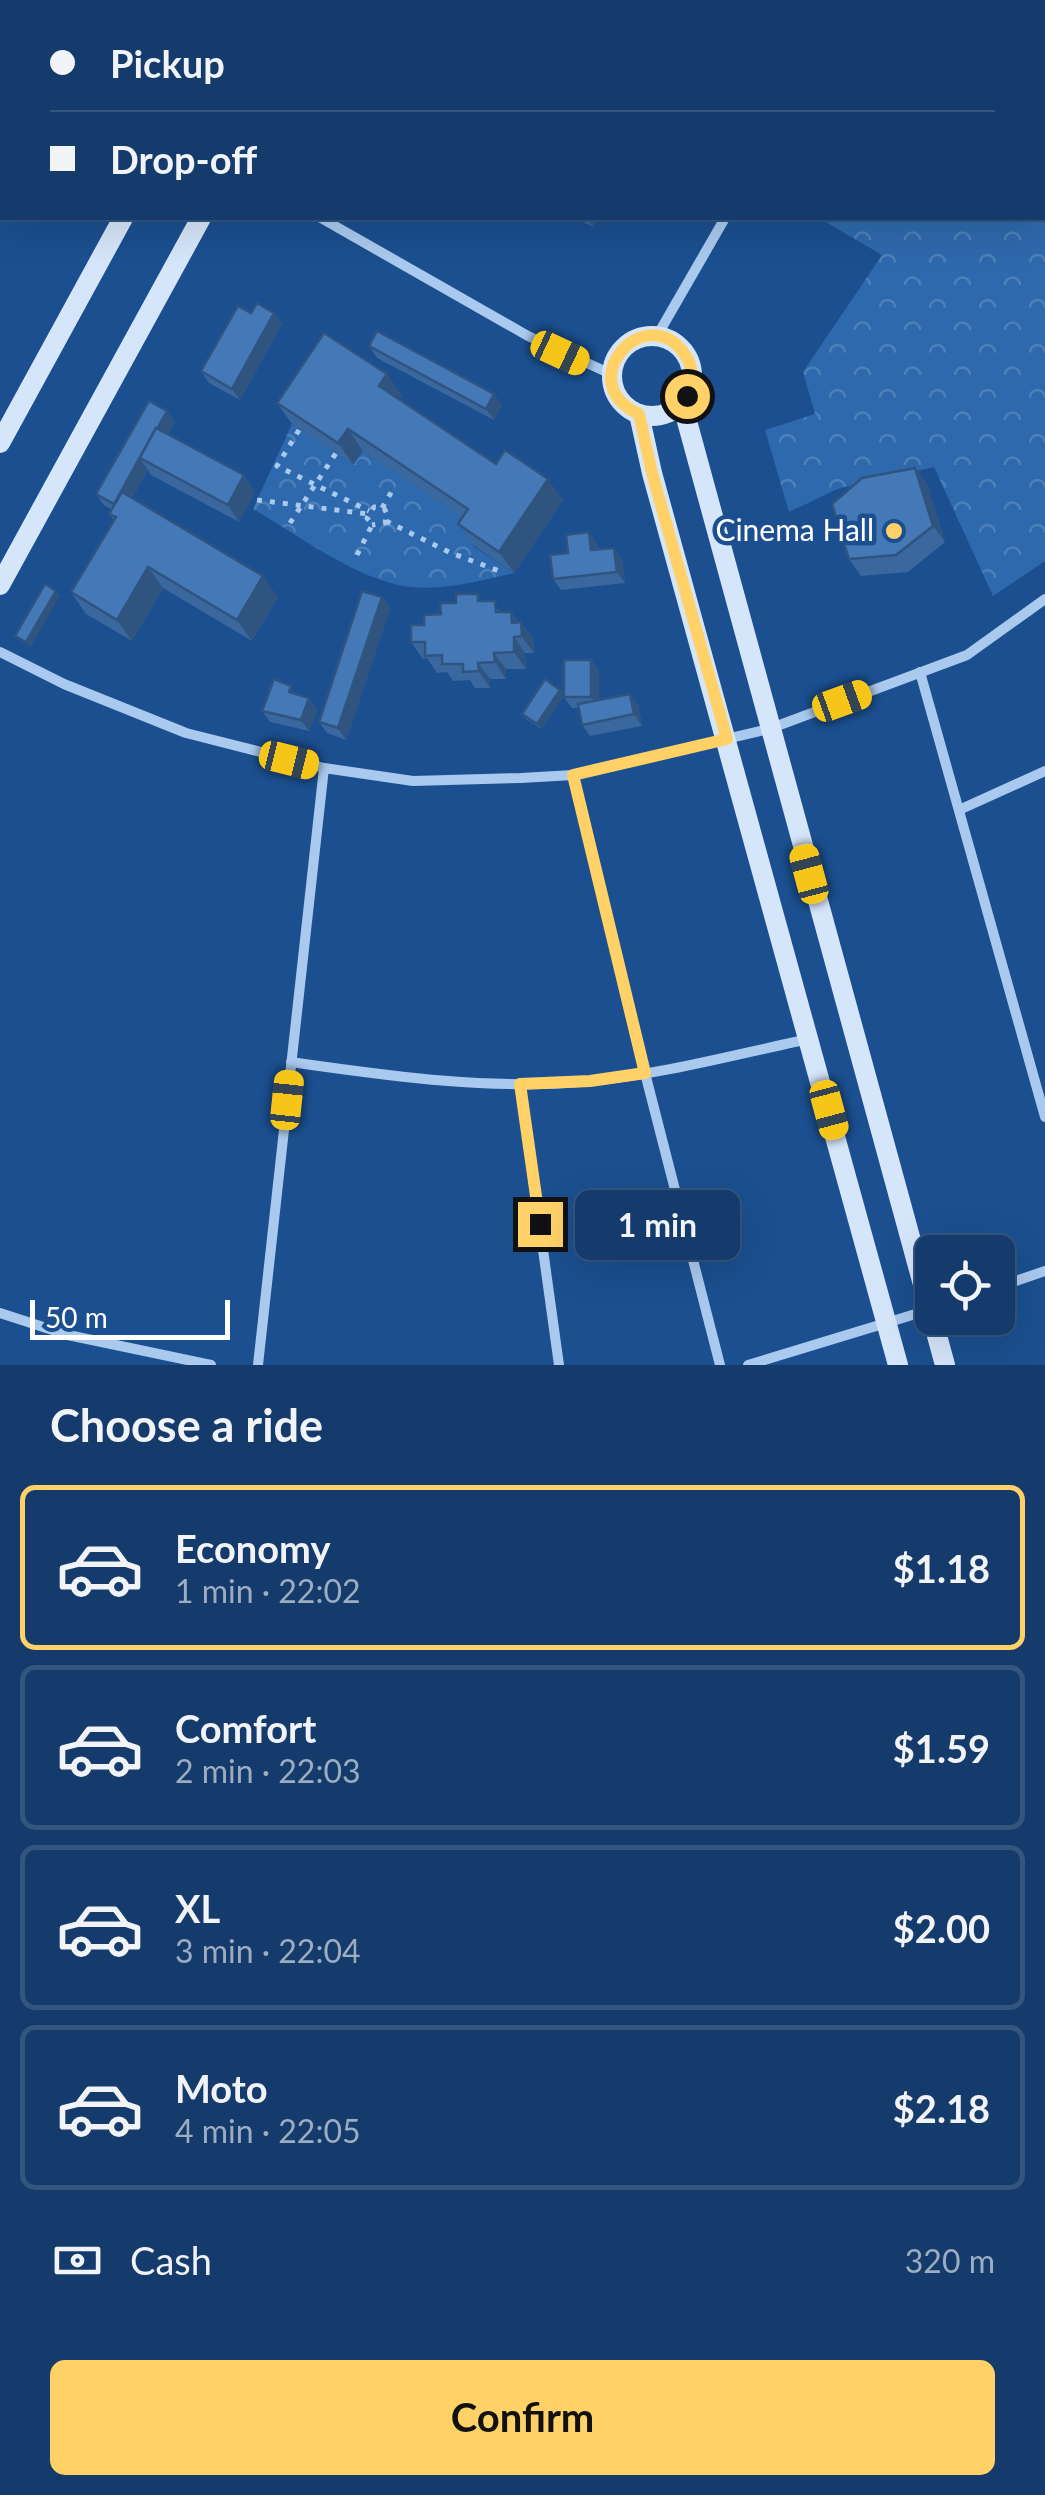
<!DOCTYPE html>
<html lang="en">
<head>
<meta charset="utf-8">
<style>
  body { margin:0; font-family:Lato,sans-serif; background:#1d4271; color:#f1f3f6; height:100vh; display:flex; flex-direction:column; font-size:38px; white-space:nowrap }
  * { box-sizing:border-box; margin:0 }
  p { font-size:32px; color:#9dadc1 }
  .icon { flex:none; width:55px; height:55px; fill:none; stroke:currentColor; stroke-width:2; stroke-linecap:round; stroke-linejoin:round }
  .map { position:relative; height:1365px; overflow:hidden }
  .panel { display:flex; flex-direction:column; background:#143b6b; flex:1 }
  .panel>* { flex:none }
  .top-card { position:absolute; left:0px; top:0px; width:1045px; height:220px; box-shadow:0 10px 40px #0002,0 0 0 2px #33557e; display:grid; align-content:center; height:220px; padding:0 50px; background:#143b6b }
  .controls { position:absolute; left:915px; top:1235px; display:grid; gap:20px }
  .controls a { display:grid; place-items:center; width:100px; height:100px; border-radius:15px; background:#143b6b; box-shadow:0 10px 40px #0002,0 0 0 2px #33557e; font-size:50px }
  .scale { position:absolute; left:30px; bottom:25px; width:200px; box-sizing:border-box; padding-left:10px; border:5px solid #fff; border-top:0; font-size:28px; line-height:35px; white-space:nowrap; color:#fff; -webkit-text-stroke:8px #1b4f8f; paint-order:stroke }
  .end { position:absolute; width:45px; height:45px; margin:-22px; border:12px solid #ffd166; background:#111; box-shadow:0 0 0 5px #111 }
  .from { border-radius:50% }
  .bubble { position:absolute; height:70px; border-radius:15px; background:#143b6b; box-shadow:0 10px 40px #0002,0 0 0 2px #33557e; font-size:32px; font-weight:700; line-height:70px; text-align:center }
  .car { position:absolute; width:30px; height:60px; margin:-30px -15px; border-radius:12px; box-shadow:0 0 8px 2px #0007; background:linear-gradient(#f5c518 24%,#345 0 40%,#f5c518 0 76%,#345 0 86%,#f5c518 0) }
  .top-card b { display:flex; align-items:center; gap:35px; height:95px; font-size:38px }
  .top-card b+b { border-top:2px solid #33557e }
  .top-card i { width:25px; height:25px; background:#f1f3f6 }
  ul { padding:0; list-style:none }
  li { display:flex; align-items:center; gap:30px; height:165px; margin:0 20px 15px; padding:0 30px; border:5px solid #33557e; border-radius:15px }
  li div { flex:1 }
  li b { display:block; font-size:38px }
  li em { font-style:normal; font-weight:700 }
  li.on { border-color:#ffd166 }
  li>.icon { width:90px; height:90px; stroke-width:1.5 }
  h2 { padding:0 50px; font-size:45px; line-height:120px }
  .pay { display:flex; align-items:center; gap:25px; height:110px; padding:0 50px; font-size:38px }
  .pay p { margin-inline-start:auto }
  .cta { display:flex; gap:20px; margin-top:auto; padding:20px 50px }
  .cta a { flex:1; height:115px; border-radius:15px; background:#ffd166; color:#111; font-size:40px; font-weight:700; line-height:115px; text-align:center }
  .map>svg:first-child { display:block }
  .forest { fill:url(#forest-crowns) }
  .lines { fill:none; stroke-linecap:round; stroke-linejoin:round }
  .path { stroke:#a9c9ee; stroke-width:5; stroke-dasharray:5 8; stroke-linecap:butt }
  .street { stroke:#a9c9ee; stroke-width:10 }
  .secondary { stroke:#d6e6fa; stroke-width:20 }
  .wall { fill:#3a679d }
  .shaded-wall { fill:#305480 }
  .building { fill:#4478b7; stroke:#305480; stroke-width:2.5 }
  .route { stroke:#ffd166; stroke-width:12 }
  .poi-dot { fill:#ffd166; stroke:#1b4f8f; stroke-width:4 }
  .labels { text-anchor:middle; stroke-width:9; stroke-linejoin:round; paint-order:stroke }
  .poi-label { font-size:30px; fill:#fff; stroke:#1b4f8f; text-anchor:end }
</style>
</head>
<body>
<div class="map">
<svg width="1045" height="1365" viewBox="0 0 1045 1365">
  <defs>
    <pattern id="forest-crowns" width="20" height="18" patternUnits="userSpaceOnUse" patternTransform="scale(2.5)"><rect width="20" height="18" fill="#2e69ad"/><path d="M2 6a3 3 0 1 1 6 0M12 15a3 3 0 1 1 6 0" fill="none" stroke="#4d80b9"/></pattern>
  </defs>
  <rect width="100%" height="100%" fill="#1b4f8f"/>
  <!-- forest -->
  <g class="forest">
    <path d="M897 0H1045V561L993 596 934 467 837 489 789 512 765 430 815 414 803 372 882 255 819 218H1042V2H896Z"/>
    <path d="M292 424 354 464 363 451 483 530 473 546 514 573C478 581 435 593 398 585 349 574 296 534 253 509Z"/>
  </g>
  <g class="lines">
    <!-- path -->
    <g class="path">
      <path d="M299 430 277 466 369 511"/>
      <path d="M257 500 368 514"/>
      <path d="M382 508 395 486"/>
      <path d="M386 521 451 553 502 572"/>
      <path d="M290 523 336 453"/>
      <path d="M357 555 372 525 367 518 374 507 384 508 387 514 385 523 372 525"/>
    </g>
    <!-- street -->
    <g class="street">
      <path d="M848 2 850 0"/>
      <path d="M0 25 2 27"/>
      <path d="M321 218 528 336 611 374"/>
      <path d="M657 336 725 218"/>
      <path d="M0 652 64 684 186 733 324 768 413 781 521 778 573 775 769 729 967 655 1045 599"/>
      <path d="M920 672 1045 1117"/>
      <path d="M573 775 645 1073 720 1365"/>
      <path d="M959 810 1045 771"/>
      <path d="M291 1062C390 1076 491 1091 590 1081 664 1074 737 1054 809 1039"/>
      <path d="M520 1084 559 1365"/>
      <path d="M998 1287 1045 1271"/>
      <path d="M0 1313 68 1335 211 1365"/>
      <path d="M258 1365 324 768"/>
      <path d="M748 1365 932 1309"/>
    </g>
    <!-- secondary -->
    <g class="secondary">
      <path d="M244 2 245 0"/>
      <path d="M323 2 324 0"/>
      <circle cx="652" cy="376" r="40"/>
      <path d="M682 403 945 1365"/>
      <path d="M639 414 652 473 898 1365"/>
      <path d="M0 443 123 218"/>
      <path d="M0 585 201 218"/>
    </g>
  </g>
  <!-- wall -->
  <g class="wall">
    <path d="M576 218H599L593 227Z"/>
    <path d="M251 313H274L282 324 240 400 209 383 201 371Z"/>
    <path d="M369 346 502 405 494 420 377 358Z"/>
    <path d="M387 374 402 396 399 399 496 464 563 500 514 573 473 545 458 524 462 517 363 451 353 464 292 424 277 403Z"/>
    <path d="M167 411 175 422 168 435 255 492 239 522 151 475 148 470 132 498 278 597 252 641 163 588 132 641 86 614 71 592 114 520 109 514 112 510 104 505 96 494Z"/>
    <path d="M915 468 927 484 945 542 908 572 861 576 849 559Z"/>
    <path d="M589 532 597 544 598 549 614 548 622 559 625 583 561 590 553 579 568 553Z"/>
    <path d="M382 597 390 609 346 740 327 733 319 722Z"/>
    <path d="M483 601 503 612H511L519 623 521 622 533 639 534 653H525L526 669H506V679H490V688H475L470 680 453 681 447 672 437 673 427 658 423 659 411 642 424 625 456 603Z"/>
    <path d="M591 660 599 671V700L638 705 642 726 590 736 582 725 578 708H572L564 697Z"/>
    <path d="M560 690 564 695 541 729 526 719 522 714Z"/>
    <path d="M296 694 309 698 317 710 309 731 270 722 262 711Z"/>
  </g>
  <!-- shaded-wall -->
  <g class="shaded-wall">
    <path d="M587 218H599L593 227Z"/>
    <path d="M274 313 282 324 240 400 232 389Z"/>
    <path d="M387 374 402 396 394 407 379 386Z"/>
    <path d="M494 394 502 405 494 420 486 409Z"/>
    <path d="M167 411 175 422 151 464 140 458Z"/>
    <path d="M348 429 363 451 353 464 338 443Z"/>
    <path d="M140 459 148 470 122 515 114 504Z"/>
    <path d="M915 468 927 484 945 542 933 526Z"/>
    <path d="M244 475 255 492 239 522 228 505Z"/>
    <path d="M548 479 563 500 514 573 499 552Z"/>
    <path d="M589 532 597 544 599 562 591 550Z"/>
    <path d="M614 548 622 559 625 583 617 572Z"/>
    <path d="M148 567 163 588 132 641 117 620Z"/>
    <path d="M263 576 278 597 252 641 237 620Z"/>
    <path d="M56 591 60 596 30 648 26 642Z"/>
    <path d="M382 597 390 609 346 740 338 728Z"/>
    <path d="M511 612 521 627V622L533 639 534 653 512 623Z"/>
    <path d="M514 637 525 653 526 669 514 652Z"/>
    <path d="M494 653 506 669V679L495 662Z"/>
    <path d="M591 660 599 671V708L591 697Z"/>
    <path d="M478 663 490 679V688L479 671Z"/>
    <path d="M560 690 564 695 541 729 537 724Z"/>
    <path d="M630 694 638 705 642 726 634 714Z"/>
    <path d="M309 698 317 710 309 731 301 720Z"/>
  </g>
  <!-- building -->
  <g class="building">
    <path d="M412 0H477L482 2H410Z"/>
    <path d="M257 303 274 313 232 389 201 371 238 306 251 313Z"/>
    <path d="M377 331 494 394 486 409 369 346Z"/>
    <path d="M324 333 387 374 379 386 496 464 505 450 548 479 499 552 458 524 468 509 348 429 338 443 277 403Z"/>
    <path d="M149 401 167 411 157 429 156 428 114 504 96 494Z"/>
    <path d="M156 428 244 475 228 505 140 458Z"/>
    <path d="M915 468 933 526 896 555 849 559 832 504 862 478Z"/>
    <path d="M122 492 263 576 237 620 148 567 117 620 71 592 116 517 109 514Z"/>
    <path d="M589 532 591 550 614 548 617 572 553 579 550 555 568 553 566 535Z"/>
    <path d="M45 584 56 591 26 642 15 636Z"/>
    <path d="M362 591 382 597 338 728 319 722Z"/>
    <path d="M456 594H478V601H495L496 612H511L512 623 521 622 522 636 514 637V652L494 653 495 662 478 663 479 671 463 672V664H442V655L425 656V642H411V625H424V615L441 614 440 603H456Z"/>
    <rect x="564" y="660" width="27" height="37"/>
    <path d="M274 679 291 686 289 692 309 698 301 720 262 711Z"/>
    <path d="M545 679 560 690 537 724 522 714Z"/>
    <path d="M630 694 634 714 582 725 578 704Z"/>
  </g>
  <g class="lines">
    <!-- route -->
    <path class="route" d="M540 1224 520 1084 590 1081 645 1073 573 775 727 739 652 473 639 414C571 383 644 300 683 352 694 365 693 381 687 396"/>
  </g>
  <!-- markers -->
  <circle class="poi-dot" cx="894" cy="531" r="10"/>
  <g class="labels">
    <!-- poi labels -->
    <g class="poi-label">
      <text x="874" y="541">Cinema Hall</text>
    </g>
  </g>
</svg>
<div class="controls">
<a><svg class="icon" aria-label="locate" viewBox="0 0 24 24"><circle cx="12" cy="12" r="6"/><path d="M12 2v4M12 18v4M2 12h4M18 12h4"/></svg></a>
</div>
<div class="scale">50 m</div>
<i class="end from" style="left:687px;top:396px"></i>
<i class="end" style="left:540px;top:1224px"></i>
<div class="bubble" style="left:575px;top:1190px;width:165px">1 min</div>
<i class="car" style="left:560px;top:353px;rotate:115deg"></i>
<i class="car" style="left:842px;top:701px;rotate:70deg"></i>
<i class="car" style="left:289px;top:760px;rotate:104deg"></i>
<i class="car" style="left:809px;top:874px;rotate:345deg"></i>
<i class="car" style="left:287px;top:1100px;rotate:6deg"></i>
<i class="car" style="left:829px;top:1110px;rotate:165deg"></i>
<div class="top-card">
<b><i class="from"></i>Pickup</b>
<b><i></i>Drop-off</b>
</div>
</div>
<section class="panel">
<h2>Choose a ride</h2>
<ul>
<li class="on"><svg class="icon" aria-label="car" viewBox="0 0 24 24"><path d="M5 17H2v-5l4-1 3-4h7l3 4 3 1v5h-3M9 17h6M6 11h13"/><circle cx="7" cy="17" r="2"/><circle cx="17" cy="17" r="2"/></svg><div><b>Economy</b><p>1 min · 22:02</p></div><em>$1.18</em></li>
<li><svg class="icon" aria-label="car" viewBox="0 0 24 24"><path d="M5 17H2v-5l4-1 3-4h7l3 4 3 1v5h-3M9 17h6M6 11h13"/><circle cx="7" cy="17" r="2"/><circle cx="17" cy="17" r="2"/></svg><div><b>Comfort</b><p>2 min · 22:03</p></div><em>$1.59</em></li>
<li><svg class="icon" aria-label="car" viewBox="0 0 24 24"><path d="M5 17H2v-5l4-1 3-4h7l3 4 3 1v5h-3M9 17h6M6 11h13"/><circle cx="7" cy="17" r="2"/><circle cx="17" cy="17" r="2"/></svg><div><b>XL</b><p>3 min · 22:04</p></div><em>$2.00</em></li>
<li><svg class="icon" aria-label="car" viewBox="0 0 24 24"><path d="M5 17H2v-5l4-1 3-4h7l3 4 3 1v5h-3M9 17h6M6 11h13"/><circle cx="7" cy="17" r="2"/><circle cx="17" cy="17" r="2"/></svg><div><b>Moto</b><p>4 min · 22:05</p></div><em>$2.18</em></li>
</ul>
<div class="pay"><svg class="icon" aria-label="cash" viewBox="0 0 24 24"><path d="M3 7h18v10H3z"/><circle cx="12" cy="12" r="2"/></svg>Cash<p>320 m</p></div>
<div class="cta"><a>Confirm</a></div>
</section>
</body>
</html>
